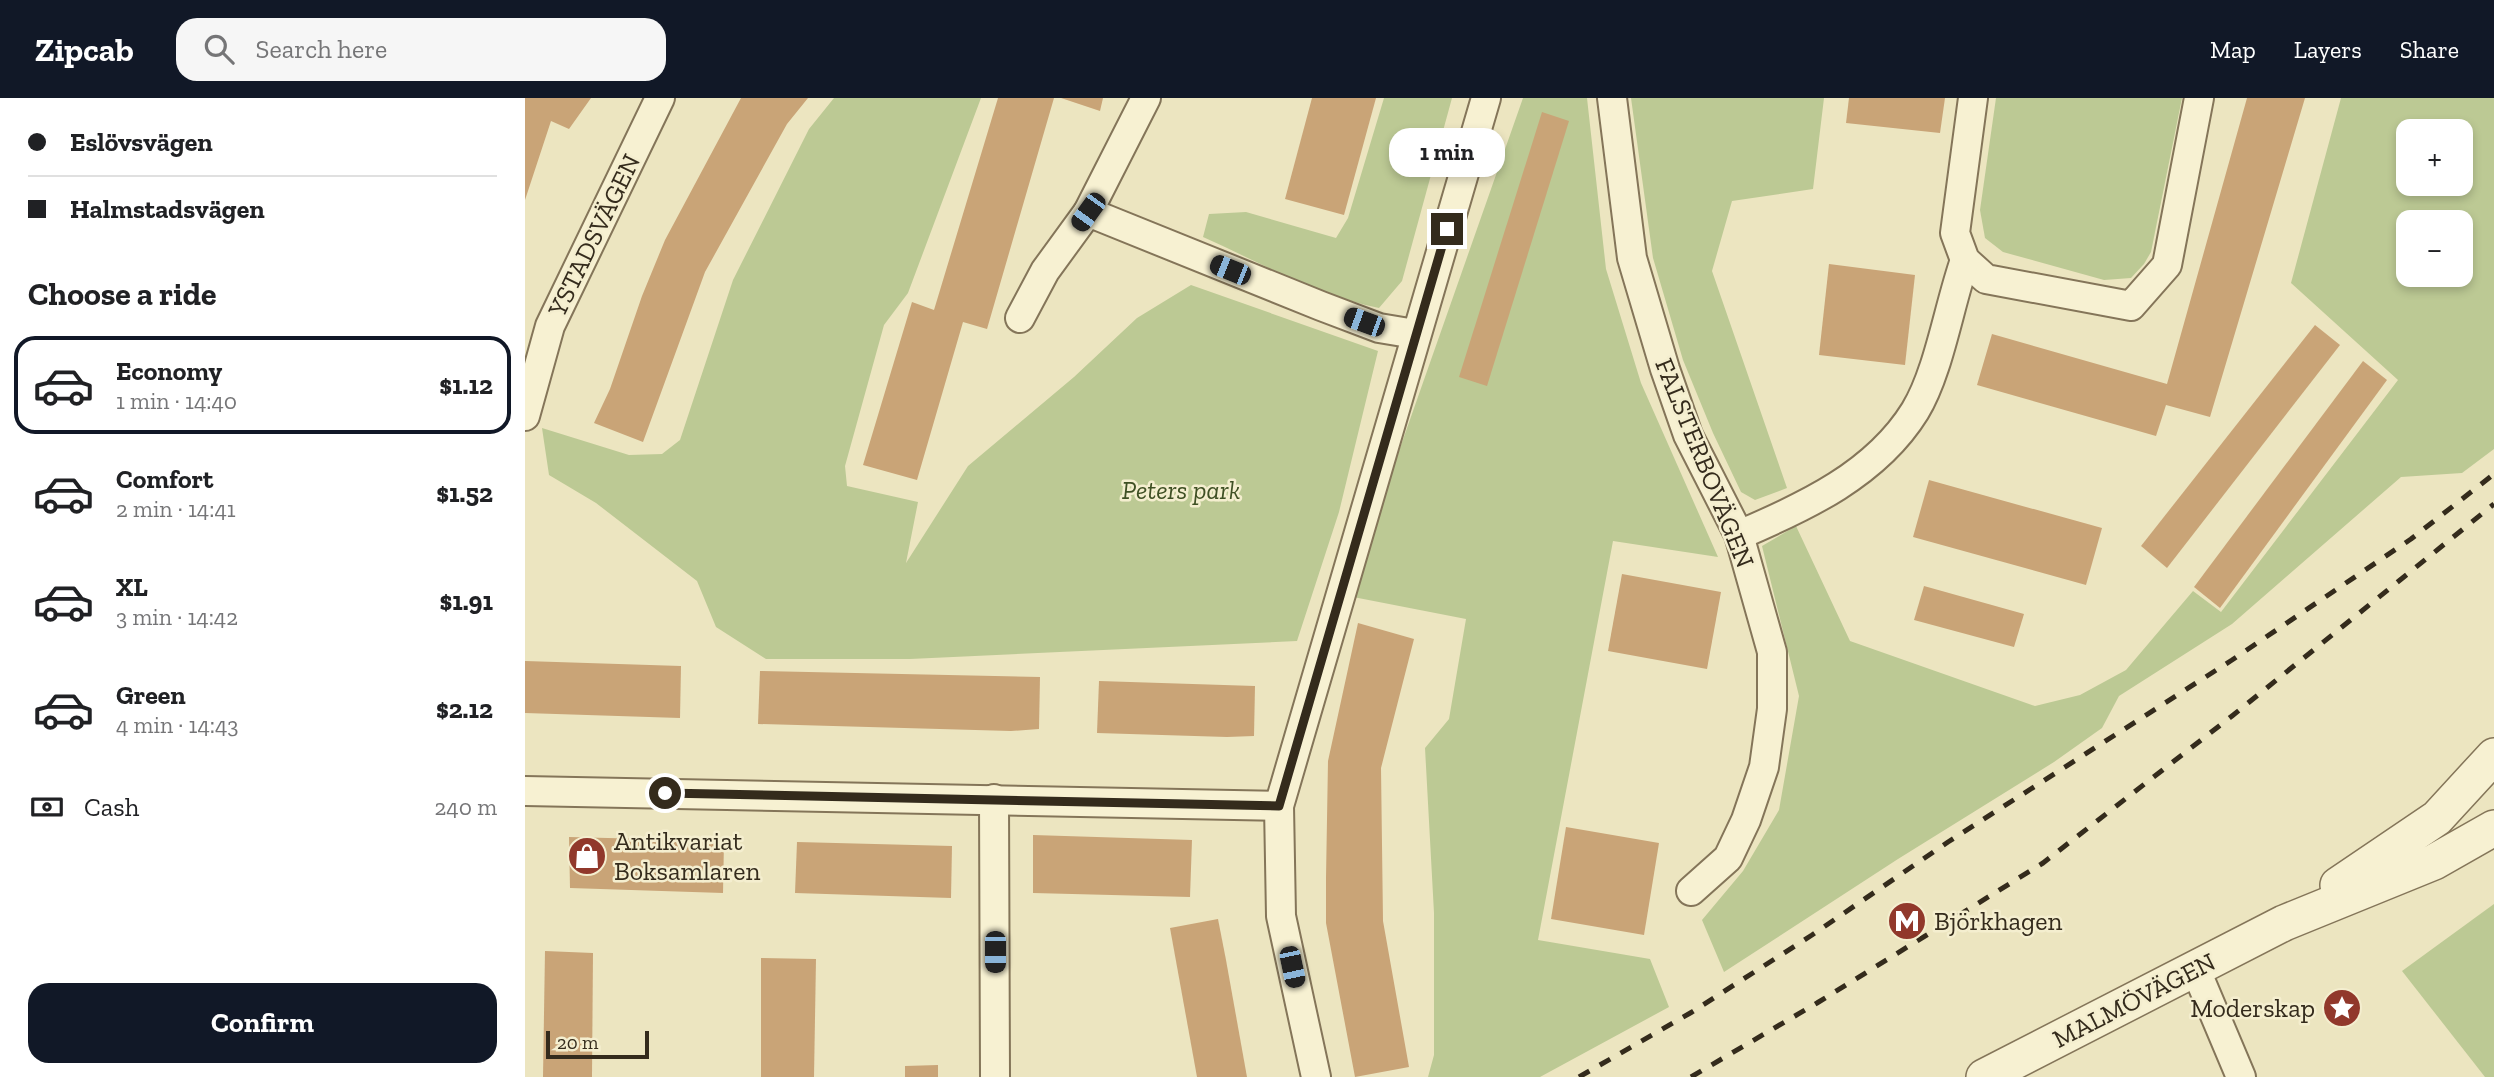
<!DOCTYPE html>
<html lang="en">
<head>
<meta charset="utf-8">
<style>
  body { margin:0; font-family:"Zilla Slab",serif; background:#f6f6f6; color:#202124; height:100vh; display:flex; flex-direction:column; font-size:26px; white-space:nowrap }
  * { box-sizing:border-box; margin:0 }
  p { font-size:23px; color:#757577 }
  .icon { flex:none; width:38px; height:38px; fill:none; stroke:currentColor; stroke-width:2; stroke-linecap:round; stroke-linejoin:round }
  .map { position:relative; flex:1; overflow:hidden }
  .drawer { display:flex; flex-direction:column; background:#fff; width:525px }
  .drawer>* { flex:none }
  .guide { display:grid; align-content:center; height:154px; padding:0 28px; background:#fff }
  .fabs { position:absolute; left:1871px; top:21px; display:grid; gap:14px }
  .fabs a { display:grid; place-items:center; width:77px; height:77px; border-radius:14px; background:#fff; box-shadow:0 4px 10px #0003; font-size:35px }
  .scale { position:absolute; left:21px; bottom:18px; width:103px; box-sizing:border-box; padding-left:7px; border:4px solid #342b1c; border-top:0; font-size:19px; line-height:24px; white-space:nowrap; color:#342b1c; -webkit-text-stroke:5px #f4eecf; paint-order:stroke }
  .end { position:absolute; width:32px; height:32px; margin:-16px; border:9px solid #342b1c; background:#fff; box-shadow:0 0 0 4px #fff }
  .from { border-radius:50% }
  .bubble { position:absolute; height:49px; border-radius:21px; background:#fff; box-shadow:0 4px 10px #0003; font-size:23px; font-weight:800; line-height:49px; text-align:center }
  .car { position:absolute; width:21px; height:42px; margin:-21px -10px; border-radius:9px; box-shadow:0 0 5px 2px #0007; background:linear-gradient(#222 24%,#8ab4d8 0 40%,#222 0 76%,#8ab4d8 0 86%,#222 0) }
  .guide b { display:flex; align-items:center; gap:24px; height:66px; font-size:26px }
  .guide b+b { border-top:2px solid #e0e0e0 }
  .guide i { width:18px; height:18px; background:#202124 }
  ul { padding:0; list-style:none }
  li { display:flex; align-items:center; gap:21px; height:98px; margin:0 14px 10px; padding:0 14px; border:4px solid transparent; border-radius:21px }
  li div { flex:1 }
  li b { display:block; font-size:26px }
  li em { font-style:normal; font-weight:800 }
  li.on { border-color:#111827 }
  li>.icon { width:63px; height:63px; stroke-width:1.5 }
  h2 { padding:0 28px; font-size:32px; line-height:84px }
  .pay { display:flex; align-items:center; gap:18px; height:77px; padding:0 28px; font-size:26px }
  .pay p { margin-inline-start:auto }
  .action { display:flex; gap:14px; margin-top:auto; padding:14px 28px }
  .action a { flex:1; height:80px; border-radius:21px; background:#111827; color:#fff; font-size:28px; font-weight:800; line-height:80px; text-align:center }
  header { display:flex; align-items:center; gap:42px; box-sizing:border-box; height:98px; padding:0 35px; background:#111827; color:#fff }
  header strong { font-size:33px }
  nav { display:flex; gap:38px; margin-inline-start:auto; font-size:24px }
  .search { width:490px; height:63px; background:#f6f6f6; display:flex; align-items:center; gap:18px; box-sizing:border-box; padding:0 24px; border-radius:21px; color:#757577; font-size:26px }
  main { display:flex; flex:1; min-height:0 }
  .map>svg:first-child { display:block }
  .green { fill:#bcc994; fill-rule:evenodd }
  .building { fill:#c9a477 }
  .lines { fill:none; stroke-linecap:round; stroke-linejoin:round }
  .minor-casing { stroke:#847559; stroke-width:32 }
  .tertiary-casing { stroke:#847559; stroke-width:38 }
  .minor { stroke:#f7f1d2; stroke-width:28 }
  .tertiary { stroke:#f7f1d2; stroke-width:35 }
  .rail { stroke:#342b1c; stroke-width:5; stroke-dasharray:12 12; stroke-linecap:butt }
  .route { stroke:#342b1c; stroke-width:9 }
  .labels { text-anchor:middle; stroke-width:5; stroke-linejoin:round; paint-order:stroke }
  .street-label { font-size:26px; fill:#342b1c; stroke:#f4eecf }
  .park-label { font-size:26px; font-style:italic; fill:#3f5024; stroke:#f4eecf }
  .poi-label { font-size:26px; fill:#342b1c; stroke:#f4eecf; text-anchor:start }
</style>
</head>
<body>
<header>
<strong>Zipcab</strong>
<div class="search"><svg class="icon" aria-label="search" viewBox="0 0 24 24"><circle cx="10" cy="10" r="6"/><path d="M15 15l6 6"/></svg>Search here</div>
<nav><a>Map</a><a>Layers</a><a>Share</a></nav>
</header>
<main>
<section class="drawer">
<div class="guide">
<b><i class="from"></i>Eslövsvägen</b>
<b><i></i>Halmstadsvägen</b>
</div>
<h2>Choose a ride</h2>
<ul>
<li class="on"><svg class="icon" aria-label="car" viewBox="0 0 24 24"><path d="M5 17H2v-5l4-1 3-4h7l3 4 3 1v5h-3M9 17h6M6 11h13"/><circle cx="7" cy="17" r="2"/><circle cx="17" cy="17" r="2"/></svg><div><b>Economy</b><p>1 min · 14:40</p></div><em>$1.12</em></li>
<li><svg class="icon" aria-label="car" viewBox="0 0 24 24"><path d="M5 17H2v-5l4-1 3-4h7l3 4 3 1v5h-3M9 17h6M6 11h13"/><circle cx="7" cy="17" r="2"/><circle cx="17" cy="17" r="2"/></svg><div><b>Comfort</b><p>2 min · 14:41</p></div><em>$1.52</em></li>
<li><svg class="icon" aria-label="car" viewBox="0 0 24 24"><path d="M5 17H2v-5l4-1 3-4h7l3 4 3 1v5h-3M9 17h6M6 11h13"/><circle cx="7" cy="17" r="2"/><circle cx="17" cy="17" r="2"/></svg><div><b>XL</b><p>3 min · 14:42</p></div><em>$1.91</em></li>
<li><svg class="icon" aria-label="car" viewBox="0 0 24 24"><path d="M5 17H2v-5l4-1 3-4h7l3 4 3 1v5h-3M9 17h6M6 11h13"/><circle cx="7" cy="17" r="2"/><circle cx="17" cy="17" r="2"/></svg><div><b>Green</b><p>4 min · 14:43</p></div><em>$2.12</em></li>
</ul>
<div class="pay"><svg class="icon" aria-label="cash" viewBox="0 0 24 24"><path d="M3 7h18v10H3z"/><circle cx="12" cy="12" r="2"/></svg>Cash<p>240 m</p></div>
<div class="action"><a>Confirm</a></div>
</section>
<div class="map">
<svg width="1969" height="979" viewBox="0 0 1969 979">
  <rect width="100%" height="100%" fill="#ece5c0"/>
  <!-- green -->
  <g class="green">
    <path d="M309 0H456L383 195 359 227 320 368 322 388 393 404 381 465 443 368 549 279 612 220 666 187 853 253 814 414 772 543 385 561H241L191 529 172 483 71 405 24 377 17 330 104 357 137 356 155 342 208 182 284 31Z"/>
    <path d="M859 0H927L877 183 854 210C792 197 736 165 678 139L684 116 721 114 811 140 823 120Z"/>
    <path d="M998 0H1062L1081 171 1116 285 1193 459 1088 443 1013 842 1125 861 1144 909 1015 979H903L909 957V815L900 650 924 621 941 521 823 498Z"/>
    <path d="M1106 0H1299L1288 91 1207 103 1187 173 1262 390 1230 402 1216 394 1188 335 1158 262 1128 160Z"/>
    <path d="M1471 0H1657L1626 154 1619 166 1606 180 1579 182 1478 154 1460 140 1455 112Z"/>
    <path d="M1816 0H1969V351L1937 375 1876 379 1707 526 1594 598 1577 630 1529 664 1373 761 1199 874 1177 822 1218 773 1254 712 1274 598 1237 448 1271 428 1325 543 1510 608 1555 597 1601 572 1668 493 1696 514 1873 282 1766 185ZM1883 33H1936V86H1883ZM1883 124H1936V177H1883Z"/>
    <path d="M1969 806V979H1960L1877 873Z"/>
  </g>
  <!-- building -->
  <g class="building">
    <path d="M0 0H66L44 31 26 23 0 102Z"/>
    <path d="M216 0H283L262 26 180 174 118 344 69 325 85 291 117 198 140 142Z"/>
    <path d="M473 0H529L462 231 438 224 392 382 338 367 387 204 409 212Z"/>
    <path d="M536 0H578L575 13Z"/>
    <path d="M787 0H851L819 117 760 101Z"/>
    <path d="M1324 0H1420L1415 35 1321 25Z"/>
    <path d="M1722 0H1780L1685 319 1641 307 1631 338 1452 287 1467 236 1642 286Z"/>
    <path d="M1017 14 1044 23 962 288 934 279Z"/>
    <path d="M1304 166 1390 177 1380 267 1294 257Z"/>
    <path d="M1790 227 1815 247 1642 470 1616 448Z"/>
    <path d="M1838 263 1862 282 1695 510 1669 489Z"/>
    <path d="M1404 382 1577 430 1561 487 1388 439Z"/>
    <path d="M1097 476 1196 494 1182 571 1083 553Z"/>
    <path d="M1399 488 1499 516 1489 549 1389 522Z"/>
    <path d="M833 525 889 541 856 670 858 823 884 969 830 979 801 825V780L803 663Z"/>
    <path d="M0 563 156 568 155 620 0 615Z"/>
    <path d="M235 573 515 579 514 631 486 633 233 626Z"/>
    <path d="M574 583 730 588 729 638 702 639 572 635Z"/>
    <path d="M1041 729 1134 745 1119 837 1026 821Z"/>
    <path d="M508 737 667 742 665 799 508 795Z"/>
    <path d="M44 739 199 743 198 795 45 790Z"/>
    <path d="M272 744 427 748 426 800 270 795Z"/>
    <path d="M693 821 701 862 722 979H672L645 830Z"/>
    <path d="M20 853 68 855 67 979H18Z"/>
    <path d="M236 860 291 861 289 979H236Z"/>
    <path d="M413 967V979H380V968Z"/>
  </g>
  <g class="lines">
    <defs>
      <g id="minor">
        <path d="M1087 0 1107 160 1140 271 1163 337 1214 437 1247 554V611L1239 669 1221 722 1203 760 1166 793"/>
        <path d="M1448 0 1430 135 1440 162 1461 181 1606 208 1642 167 1674 0"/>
        <path d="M563 114 621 0"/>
        <path d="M495 220 520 173 563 114 796 208 854 230 890 236"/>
        <path d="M0 318 25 228 135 0"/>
        <path d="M1214 437C1280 409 1351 376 1390 313 1414 274 1424 207 1440 162"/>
        <path d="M0 693 754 708"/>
        <path d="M469 701 470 979"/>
        <path d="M1670 870 1716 979"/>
        <path d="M791 979 756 818 754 708 961 0"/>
      </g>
      <g id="tertiary">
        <path d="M1813 787 1912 720 1969 658"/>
        <path d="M1459 979 1759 825 1909 764 1969 730"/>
      </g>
    </defs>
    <!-- minor casing -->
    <use href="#minor" class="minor-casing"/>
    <!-- tertiary casing -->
    <use href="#tertiary" class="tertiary-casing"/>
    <!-- minor -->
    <use href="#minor" class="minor"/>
    <!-- tertiary -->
    <use href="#tertiary" class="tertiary"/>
    <!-- rail -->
    <g class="rail">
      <path d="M1054 979 1167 914 1287 837 1423 744 1707 562 1886 441 1969 376"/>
      <path d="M1166 979 1292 905 1518 765 1707 618 1969 406"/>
    </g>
  </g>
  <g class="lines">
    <!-- route -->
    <path class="route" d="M140 695 754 708 922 131"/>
  </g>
  <!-- icons -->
  <defs>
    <symbol id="shop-disc" viewBox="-11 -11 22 22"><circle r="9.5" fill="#91382b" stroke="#f4eecf"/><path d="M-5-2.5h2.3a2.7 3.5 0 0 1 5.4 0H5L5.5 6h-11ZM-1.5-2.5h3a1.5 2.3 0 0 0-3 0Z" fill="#fff"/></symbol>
    <symbol id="metro-disc" viewBox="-11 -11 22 22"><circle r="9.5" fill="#91382b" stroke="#f4eecf"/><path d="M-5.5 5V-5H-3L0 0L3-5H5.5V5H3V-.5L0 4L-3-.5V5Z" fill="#fff"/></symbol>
    <symbol id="sight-disc" viewBox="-11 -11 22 22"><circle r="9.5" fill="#91382b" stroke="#f4eecf"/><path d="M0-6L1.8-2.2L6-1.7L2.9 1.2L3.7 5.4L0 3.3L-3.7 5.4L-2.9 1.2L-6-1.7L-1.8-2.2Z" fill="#fff"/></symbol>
  </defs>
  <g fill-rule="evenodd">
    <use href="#shop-disc" x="40" y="736" width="44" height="44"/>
    <use href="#metro-disc" x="1360" y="801" width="44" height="44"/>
    <use href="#sight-disc" x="1795" y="888" width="44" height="44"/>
  </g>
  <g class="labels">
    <!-- street labels -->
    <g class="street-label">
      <text transform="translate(69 137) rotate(-64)" y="9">YSTADSVÄGEN</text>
      <text transform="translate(1180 365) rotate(68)" y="9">FALSTERBOVÄGEN</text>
      <text transform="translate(1609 902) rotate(-27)" y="9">MALMÖVÄGEN</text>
    </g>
    <!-- park labels -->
    <g class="park-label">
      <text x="656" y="401">Peters park</text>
    </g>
    <!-- poi labels -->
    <g class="poi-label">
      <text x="89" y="752">Antikvariat<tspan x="89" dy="30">Boksamlaren</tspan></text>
      <text x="1409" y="832">Björkhagen</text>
      <text x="1790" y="919" text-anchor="end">Moderskap</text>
    </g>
  </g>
</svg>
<div class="fabs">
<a>+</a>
<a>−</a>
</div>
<div class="scale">20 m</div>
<i class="end from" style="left:140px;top:695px"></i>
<i class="end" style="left:922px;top:131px"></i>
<div class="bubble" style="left:864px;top:30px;width:116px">1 min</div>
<i class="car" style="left:563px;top:114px;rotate:216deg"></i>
<i class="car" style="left:705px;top:172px;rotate:292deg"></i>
<i class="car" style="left:839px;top:224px;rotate:290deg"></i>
<i class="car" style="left:470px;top:854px;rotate:180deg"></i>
<i class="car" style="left:767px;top:869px;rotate:168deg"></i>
</div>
</main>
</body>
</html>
